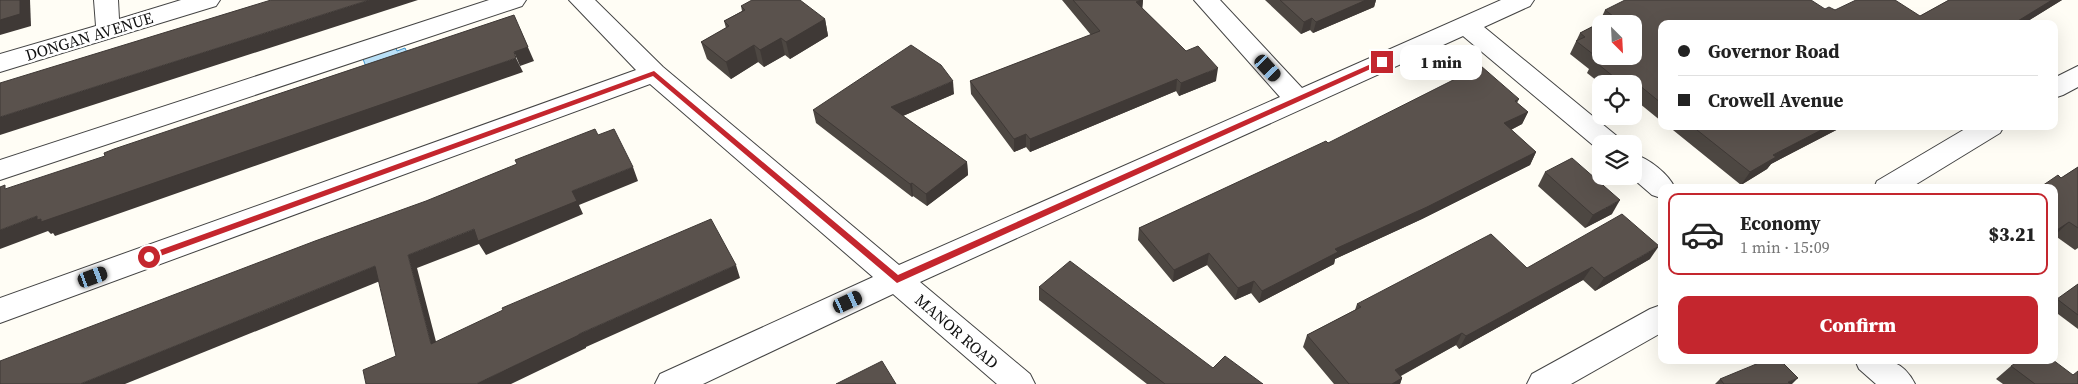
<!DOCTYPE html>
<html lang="en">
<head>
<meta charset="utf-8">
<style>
  body { margin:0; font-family:"Source Serif 4",serif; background:#f6f6f6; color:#222; height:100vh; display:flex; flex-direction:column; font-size:19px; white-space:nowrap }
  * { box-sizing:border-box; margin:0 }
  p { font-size:16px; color:#767676 }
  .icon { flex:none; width:28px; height:28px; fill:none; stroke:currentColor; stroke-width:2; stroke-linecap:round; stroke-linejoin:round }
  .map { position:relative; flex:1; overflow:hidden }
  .details { position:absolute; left:1658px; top:184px; width:400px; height:180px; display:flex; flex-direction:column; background:#fff; border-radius:10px; box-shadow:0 5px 20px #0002 }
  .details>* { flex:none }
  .hud { position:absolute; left:1658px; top:20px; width:400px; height:110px; border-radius:10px; box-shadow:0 5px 20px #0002; display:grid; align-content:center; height:110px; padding:0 20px; background:#fff }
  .needle { width:32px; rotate:156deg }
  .tools { position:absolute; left:1592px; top:15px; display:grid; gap:10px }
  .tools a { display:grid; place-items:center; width:50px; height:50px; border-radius:10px; background:#fff; box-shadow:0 5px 20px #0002; font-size:25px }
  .end { position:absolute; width:22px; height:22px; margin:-11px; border:6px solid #c4262e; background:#fff; box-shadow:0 0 0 2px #fff }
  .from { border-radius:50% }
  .bubble { position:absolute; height:35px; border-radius:10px; background:#fff; box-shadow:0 5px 20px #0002; font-size:16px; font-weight:800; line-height:35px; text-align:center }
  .car { position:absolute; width:15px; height:30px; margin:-15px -8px; border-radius:6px; box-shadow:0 0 4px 1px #0007; background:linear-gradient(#222 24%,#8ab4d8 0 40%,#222 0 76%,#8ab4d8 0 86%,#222 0) }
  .hud b { display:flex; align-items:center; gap:18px; height:48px; font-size:19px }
  .hud b+b { border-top:1px solid #e0e0e0 }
  .hud i { width:12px; height:12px; background:#222 }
  ul { padding:9px 0 0; list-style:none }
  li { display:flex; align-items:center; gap:15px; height:82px; margin:0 10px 8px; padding:0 10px; border:2px solid #e0e0e0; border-radius:10px }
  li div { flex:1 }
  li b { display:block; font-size:19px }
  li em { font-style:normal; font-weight:800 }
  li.on { border-color:#c4262e }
  li>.icon { width:45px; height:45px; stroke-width:1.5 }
  .primary-button { display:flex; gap:10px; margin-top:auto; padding:10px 20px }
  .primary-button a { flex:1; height:58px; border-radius:10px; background:#c4262e; color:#fff; font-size:20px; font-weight:800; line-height:58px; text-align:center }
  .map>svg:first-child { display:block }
  .water { fill:#b9e0f7; stroke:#3f96cf }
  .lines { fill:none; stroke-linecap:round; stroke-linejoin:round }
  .minor-casing { stroke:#444; stroke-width:2 }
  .minor { fill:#fff; fill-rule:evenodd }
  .wall { fill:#4d4742 }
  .shaded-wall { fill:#3f3936 }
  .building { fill:#5a524d; stroke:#3f3936; fill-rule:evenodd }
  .route { fill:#c4262e }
  .labels { text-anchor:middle; stroke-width:5; stroke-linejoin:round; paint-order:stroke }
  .street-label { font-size:16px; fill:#111; stroke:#fff }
</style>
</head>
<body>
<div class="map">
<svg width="2078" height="384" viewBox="0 0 2078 384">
  <rect width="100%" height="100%" fill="#fffdf5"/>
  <!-- water -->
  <path class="water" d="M396 48 397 51 405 48 408 55 368 72 363 59Z"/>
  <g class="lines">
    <defs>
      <g id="minor">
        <path d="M94 0H118L119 19 181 0H220L216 6 0 72V54L96 26Z"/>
        <path d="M489 0H526L522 6 0 180V160Z"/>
        <path d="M569 0H595L663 67 899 265 1280 97 1194 0H1220L1302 88 1501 0H1534L1530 6 1484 27 1618 137 1622 144H1601V151H1600L1463 36 920 282 1030 374 1035 384H997L893 294 703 384H655L660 374 873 277 650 84 0 323V298L636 70Z"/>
        <path d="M2078 66V87L2063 95 2054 98V78Z"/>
        <path d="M1970 126H2004L2000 133 1910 188H1874L1877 181Z"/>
        <path d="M1634 154C1649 159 1668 173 1675 188H1661V198L1652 195 1630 176H1634Z"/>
        <path d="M1661 305V333L1571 384H1527L1532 374 1650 309Z"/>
        <path d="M1855 360C1882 360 1901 356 1915 384H1876L1859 369Z"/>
      </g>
    </defs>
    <!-- minor casing -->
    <use href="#minor" class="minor-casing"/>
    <!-- minor -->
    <use href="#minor" class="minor"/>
  </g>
  <!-- wall -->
  <g class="wall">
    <path d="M1062 0H1143L1142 8 1216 81 1179 96 1176 91 1030 152 1026 147 1014 152 971 94 970 81 1091 35Z"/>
    <path d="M1265 0H1376L1374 7 1313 33 1310 30 1301 34Z"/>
    <path d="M1949 0H2062L2023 24H1661V121L1634 99V84H1601L1587 73 1589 69 1570 54 1580 33 1599 23 1605 10 1825 9 1920 16Z"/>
    <path d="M741 6 825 19 828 36 790 59 785 55 764 67 758 62 731 79 707 59 701 42 726 28 724 21 742 11Z"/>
    <path d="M954 94 903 116 967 162 968 175 927 206 913 196 912 197 816 123 813 110Z"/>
    <path d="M1519 99 1517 103 1528 112 1522 124 1511 130 1536 152 1530 165 1422 219 1335 259 1334 264 1259 303 1251 293 1235 300 1207 265 1173 282 1138 240 1139 228 1328 143Z"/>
    <path d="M1668 126H1844L1771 164 1767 169 1741 185Z"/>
    <path d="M2078 167V248L2075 250 2054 235 2061 178Z"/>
    <path d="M1545 172 1612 214 1585 228 1538 186Z"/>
    <path d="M1650 259 1595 291 1583 280 1459 349 1456 345 1401 376 1402 378 1400 384H1334L1303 347 1307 335 1355 310 1357 304 1527 268Z"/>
    <path d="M2078 284V329L2054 311V302Z"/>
    <path d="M1039 287 1213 368 1263 384H1147L1039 300Z"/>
    <path d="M2011 366 2073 375 2078 384H2003L1996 379Z"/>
    <path d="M1720 379 1792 384H1715Z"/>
  </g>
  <!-- shaded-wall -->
  <g class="shaded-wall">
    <path d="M20 0H30L31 26 0 35V20Z"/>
    <path d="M369 0H418L0 135V117Z"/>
    <path d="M1141 0H1143L1142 12 1136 2Z"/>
    <path d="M1366 0H1376L1374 7 1313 33 1316 22Z"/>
    <path d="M2052 0H2062L2023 24H2013Z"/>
    <path d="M1312 18 1310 30 1301 34 1304 22Z"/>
    <path d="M825 19 828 36 790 59 786 42Z"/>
    <path d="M520 29 534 61 520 66 514 52Z"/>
    <path d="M781 38 785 55 764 67 760 50Z"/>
    <path d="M754 45 758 62 731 79 726 62Z"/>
    <path d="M516 58 523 72 55 236 53 233 51 234 48 231 0 249V230L37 216Z"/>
    <path d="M1218 68 1216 81 1179 96 1181 83Z"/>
    <path d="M1628 76 1624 84H1618L1619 81Z"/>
    <path d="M1177 79 1176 91 1030 152V139Z"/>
    <path d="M953 81 954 94 893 120 891 107Z"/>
    <path d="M1528 112 1522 124 1498 136 1504 123Z"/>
    <path d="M1829 126H1844L1771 164 1767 169 1741 185 1750 172 1773 155Z"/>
    <path d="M1026 134V147L1014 152V139Z"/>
    <path d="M1536 152 1530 165 1422 219 1335 259 1334 264 1259 303 1262 291 1335 249Z"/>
    <path d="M967 162 968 175 927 206 926 194Z"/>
    <path d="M633 167 638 181 579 205 583 214 486 255 479 244 417 268 440 357 431 344 408 255Z"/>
    <path d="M912 183 913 196 912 197 910 184Z"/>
    <path d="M1620 200 1612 214 1585 228 1593 215Z"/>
    <path d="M2069 222 2054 236V232Z"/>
    <path d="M1659 246 1650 259 1595 291 1604 278Z"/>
    <path d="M1209 253 1207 265 1173 282 1174 270Z"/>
    <path d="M736 265 740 278 586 347V348L511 384H476L579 334Z"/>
    <path d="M375 266 385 279 125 384H80Z"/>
    <path d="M1592 267 1583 280 1459 349 1466 336Z"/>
    <path d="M1254 281 1251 293 1235 300 1238 288Z"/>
    <path d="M1462 333 1456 345 1389 382 1395 370Z"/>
    <path d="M1402 378 1400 384H1392Z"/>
    <path d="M1798 378 1792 384H1786L1788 382Z"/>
  </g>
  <!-- building -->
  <g class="building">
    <path d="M0 0H20V14L0 20Z"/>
    <path d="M271 0H369L0 117V83Z"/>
    <path d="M752 0H800L825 19 786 42 781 38 760 50 754 45 726 62 701 42 729 26 724 21 745 10 741 6Z"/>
    <path d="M1073 0H1141L1136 2 1186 51 1198 46 1218 68 1181 83 1177 79 1030 139 1026 134 1014 139 970 81 1100 31Z"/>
    <path d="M1280 0H1366L1316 22 1312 18 1304 22Z"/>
    <path d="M1625 0H1811L1825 9 1829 7 1835 10 1856 0H1895L1920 16 1949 0H2052L2013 24H1661V103L1628 76 1619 81 1593 60 1598 58 1576 41 1585 37 1580 33 1613 16 1605 10ZM1601 24H1634V56H1601Z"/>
    <path d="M514 15 528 47 514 52 516 58 41 222V219L37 220V216L0 230V187L5 185V189L105 156 104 153 114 149Z"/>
    <path d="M911 45 941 65 953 81 891 107 967 162 926 194 912 183 910 184 813 110Z"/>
    <path d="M1481 66 1519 99 1515 101 1528 112 1504 123 1536 152 1427 207 1335 249 1338 252 1262 291 1254 281 1238 288 1209 253 1174 270 1139 228 1326 141 1328 143Z"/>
    <path d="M1692 126H1829L1773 155 1776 157 1750 172Z"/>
    <path d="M595 129 598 135 614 129 633 167 572 191 577 201 478 241 474 229 408 255 431 344 503 310 502 308 711 219 736 265 579 334V335L476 384H366L363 370 396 356 375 266 80 384H0V361L315 241 426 201 517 164 515 160Z"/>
    <path d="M1572 158 1620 200 1593 215 1545 172Z"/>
    <path d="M2078 167V228L2069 222 2054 232V188H2039L2058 175 2061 178Z"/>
    <path d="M1622 214 1659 246 1604 278 1592 267 1466 336 1462 333 1395 370 1402 378 1392 384H1349L1307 335 1361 307 1357 304 1491 234 1527 268Z"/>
    <path d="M1070 261 1213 368 1225 356 1263 384H1165L1039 287Z"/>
    <path d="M2078 284V315L2057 299Z"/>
    <path d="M1766 360H1780L1798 378 1788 382 1791 384H1724L1720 379Z"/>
    <path d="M2020 360H2053L2073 375 2078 371V384H2035L2011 366Z"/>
    <path d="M882 361 896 384H836Z"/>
  </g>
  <!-- route -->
  <path class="route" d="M1380 60 1386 62 897 283 653 76 152 259 149 260 145 257 146 255 654 71 898 275Z"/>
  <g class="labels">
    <!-- street labels -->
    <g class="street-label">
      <text transform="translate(89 36) rotate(-17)" y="6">DONGAN AVENUE</text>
      <text transform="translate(957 331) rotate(41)" y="6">MANOR ROAD</text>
    </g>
  </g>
</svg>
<div class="tools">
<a><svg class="needle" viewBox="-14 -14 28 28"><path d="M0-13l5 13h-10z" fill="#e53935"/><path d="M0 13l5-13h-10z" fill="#767676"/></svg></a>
<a><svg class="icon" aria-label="locate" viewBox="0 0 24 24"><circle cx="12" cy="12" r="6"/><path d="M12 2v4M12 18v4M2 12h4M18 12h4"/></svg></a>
<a><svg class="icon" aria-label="layers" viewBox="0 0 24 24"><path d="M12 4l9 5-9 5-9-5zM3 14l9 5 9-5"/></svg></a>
</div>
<i class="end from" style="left:149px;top:257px"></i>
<i class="end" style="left:1382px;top:62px"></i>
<div class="bubble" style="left:1400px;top:45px;width:82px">1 min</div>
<i class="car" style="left:1268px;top:68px;rotate:137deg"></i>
<i class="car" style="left:93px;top:277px;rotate:70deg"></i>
<i class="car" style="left:848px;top:302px;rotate:65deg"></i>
<div class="hud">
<b><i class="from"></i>Governor Road</b>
<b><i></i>Crowell Avenue</b>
</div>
<section class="details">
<ul>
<li class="on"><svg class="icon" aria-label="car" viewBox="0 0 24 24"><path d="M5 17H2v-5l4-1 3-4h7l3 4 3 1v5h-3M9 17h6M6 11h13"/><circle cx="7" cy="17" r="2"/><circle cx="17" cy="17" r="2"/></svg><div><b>Economy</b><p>1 min · 15:09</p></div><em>$3.21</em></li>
</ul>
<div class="primary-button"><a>Confirm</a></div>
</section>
</div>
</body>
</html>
